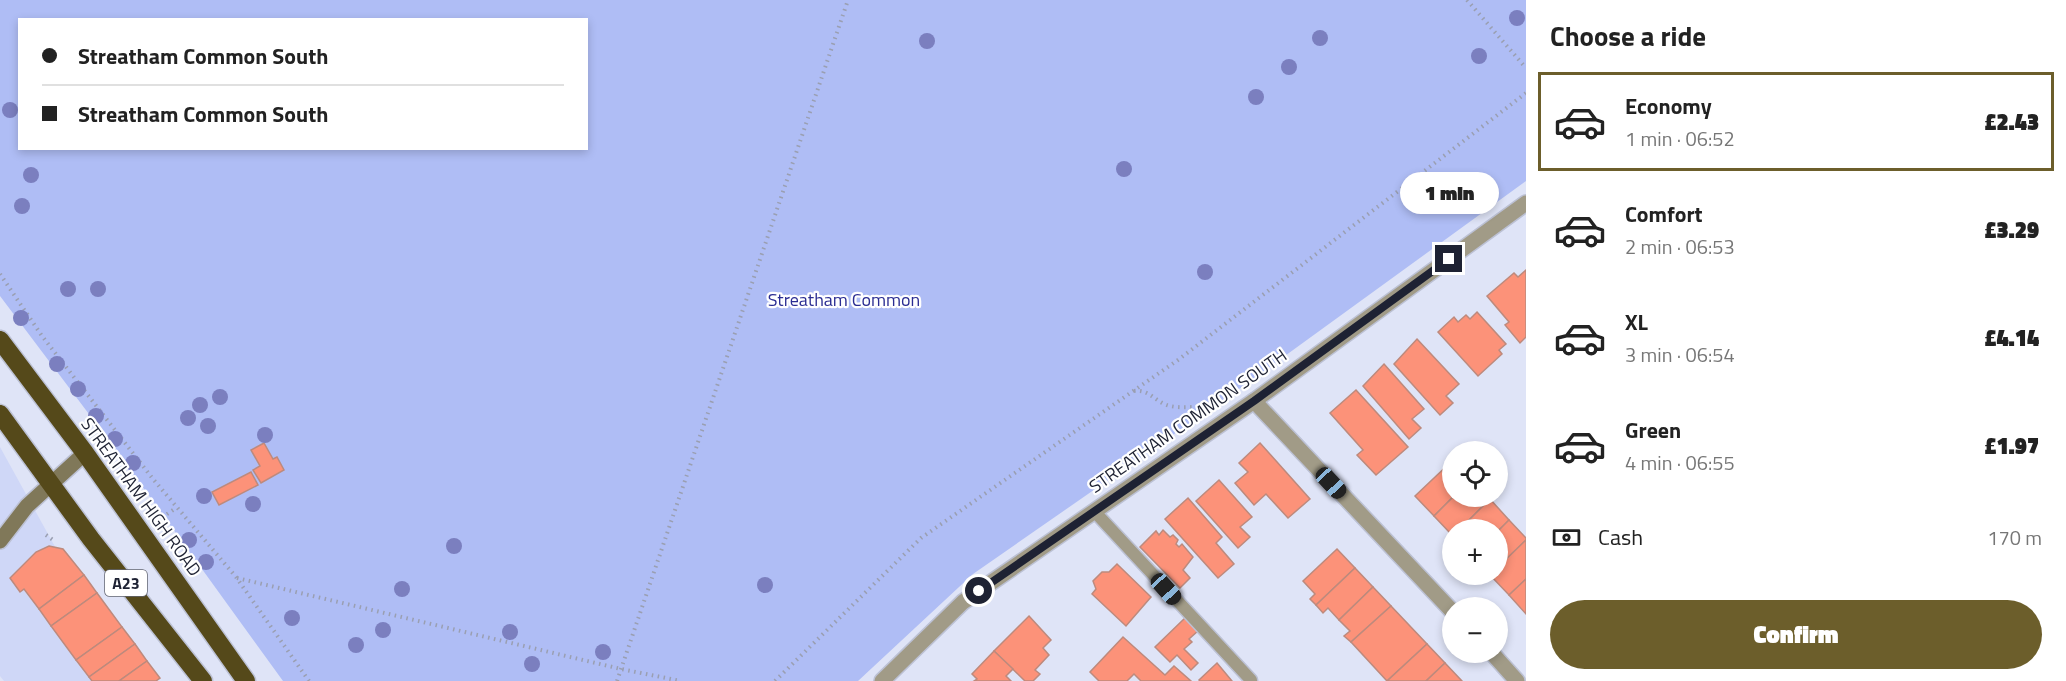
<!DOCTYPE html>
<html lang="en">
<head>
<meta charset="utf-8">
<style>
  body { margin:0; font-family:"Titillium Web",sans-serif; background:#f2f2f2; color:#222; height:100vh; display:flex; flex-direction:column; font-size:22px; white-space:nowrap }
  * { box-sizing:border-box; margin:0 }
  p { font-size:20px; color:#767676 }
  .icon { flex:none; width:33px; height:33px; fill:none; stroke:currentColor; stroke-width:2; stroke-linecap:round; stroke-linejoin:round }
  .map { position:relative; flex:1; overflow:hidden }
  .sheet { display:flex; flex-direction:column; background:#fff; width:540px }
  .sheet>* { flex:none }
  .top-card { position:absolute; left:18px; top:18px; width:570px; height:132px; border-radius:0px; box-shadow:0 3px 9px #0003; display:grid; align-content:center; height:132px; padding:0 24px; background:#fff }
  .controls { position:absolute; left:1442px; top:441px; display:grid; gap:12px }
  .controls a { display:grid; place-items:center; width:66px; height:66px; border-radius:50%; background:#fff; box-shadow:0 3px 9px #0003; font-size:30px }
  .end { position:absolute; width:27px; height:27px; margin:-14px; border:8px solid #1e2233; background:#fff; box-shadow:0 0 0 3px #fff }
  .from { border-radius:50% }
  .bubble { position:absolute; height:42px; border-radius:21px; background:#fff; box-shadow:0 3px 9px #0003; font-size:20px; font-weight:800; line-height:42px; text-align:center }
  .car { position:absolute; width:18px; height:36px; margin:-18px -9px; border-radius:8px; box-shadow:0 0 4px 2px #0007; background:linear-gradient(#222 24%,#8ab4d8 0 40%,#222 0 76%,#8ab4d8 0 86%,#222 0) }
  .top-card b { display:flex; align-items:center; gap:21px; height:57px; font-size:22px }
  .top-card b+b { border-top:2px solid #e0e0e0 }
  .top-card i { width:15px; height:15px; background:#222 }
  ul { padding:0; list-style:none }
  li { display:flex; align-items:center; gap:18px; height:99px; margin:0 12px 9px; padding:0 12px; border:3px solid transparent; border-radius:0px }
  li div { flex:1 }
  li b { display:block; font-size:22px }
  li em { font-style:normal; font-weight:800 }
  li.selected { border-color:#6c5e2b }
  li>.icon { width:54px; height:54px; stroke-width:1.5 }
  h2 { padding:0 24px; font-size:27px; line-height:72px }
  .pay { display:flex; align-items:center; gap:15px; height:66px; padding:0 24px; font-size:22px }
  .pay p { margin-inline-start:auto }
  .button { display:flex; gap:12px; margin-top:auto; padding:12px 24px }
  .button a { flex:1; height:69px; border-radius:36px; background:#6c5e2b; color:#fff; font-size:24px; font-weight:800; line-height:69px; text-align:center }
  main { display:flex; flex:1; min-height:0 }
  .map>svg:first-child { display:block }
  .built { fill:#cfd7f7 }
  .green { fill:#afbdf5; fill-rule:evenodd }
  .building { fill:#fc9279; stroke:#bd8a7d; stroke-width:1.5 }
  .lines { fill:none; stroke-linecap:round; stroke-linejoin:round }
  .lane-casing { stroke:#bcc1d4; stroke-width:15 }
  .street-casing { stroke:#bcc1d4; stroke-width:18 }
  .secondary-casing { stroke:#bcc1d4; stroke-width:18 }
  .highway-casing { stroke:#bcc1d4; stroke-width:21 }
  .path { stroke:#9a9fb1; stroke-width:4; stroke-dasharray:1.5 4.5; stroke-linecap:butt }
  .lane { stroke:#a19b87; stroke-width:12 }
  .street { stroke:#a19b87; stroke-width:15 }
  .secondary { stroke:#807859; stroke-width:15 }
  .highway { stroke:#55491a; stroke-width:18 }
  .tree { fill:#7b7fbf }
  .route { stroke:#1e2233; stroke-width:8 }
  .labels { text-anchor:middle; stroke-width:4.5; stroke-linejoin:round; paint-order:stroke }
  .shield { fill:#fff; stroke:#626470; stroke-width:1.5 }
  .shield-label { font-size:16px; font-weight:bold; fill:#1e2233 }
  .park-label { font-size:18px; fill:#2a2c92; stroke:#fff }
  .street-label { font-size:18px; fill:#1e2233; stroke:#fff }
</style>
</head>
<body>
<main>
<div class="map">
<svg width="1526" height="681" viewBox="0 0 1526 681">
  <rect width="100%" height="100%" fill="#dfe4f7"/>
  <!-- built -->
  <path class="built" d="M0 447 64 563 152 681H4L0 676Z"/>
  <!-- green -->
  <path class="green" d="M0 0H1526V181L1249 382 973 574 858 681H283L113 446 0 296ZM20 20H586V148H20Z"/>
  <!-- building -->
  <g class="building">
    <path d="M1526 270V337L1520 343 1505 325 1509 322 1487 296 1514 273 1518 277Z"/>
    <path d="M1477 312 1506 344 1499 350 1502 354 1478 376 1438 332 1454 317 1458 322 1466 315 1470 319Z"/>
    <path d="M1417 339 1459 384 1446 396 1453 403 1440 415 1394 364Z"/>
    <path d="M1384 364 1424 409 1412 419 1421 428 1409 439 1363 386Z"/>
    <path d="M1356 390 1408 447 1376 475 1357 455 1363 450 1330 413Z"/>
    <path d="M264 443 273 459 277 457 284 470 261 483 253 470 260 466 251 450Z"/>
    <path d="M1260 443 1310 499 1288 518 1266 494 1254 505 1235 483 1248 472 1239 463Z"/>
    <path d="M1452 461V496H1454L1434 516 1415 496Z"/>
    <path d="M251 472 258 485 219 505 212 492Z"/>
    <path d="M1219 480 1252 517 1240 527 1250 537 1238 548 1196 501Z"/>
    <path d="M1454 496H1487L1490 499 1459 530H1452V535L1434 516Z"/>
    <path d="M1188 498 1222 537 1216 543 1234 564 1218 578 1165 519Z"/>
    <path d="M1490 499 1509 520 1497 532V530H1459Z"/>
    <path d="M1509 520 1526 538V540L1497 568V532Z"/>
    <path d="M1163 530 1170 537 1173 535 1178 540 1176 544 1179 547 1182 544 1193 557 1183 570 1190 578 1180 588 1140 547 1156 531 1159 535Z"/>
    <path d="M1526 540V579L1509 595 1490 575 1497 574V568Z"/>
    <path d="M49 546 63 549 84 575 39 609 24 589 20 592 10 578 36 552Z"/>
    <path d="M1337 549 1355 568 1316 605 1310 599 1315 594 1303 581Z"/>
    <path d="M1117 564 1151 597 1126 626 1092 594 1096 589 1093 581 1102 572H1109Z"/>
    <path d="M1355 568 1373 587 1339 620 1328 608 1323 613 1316 605Z"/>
    <path d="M84 575 97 593 51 626 39 609Z"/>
    <path d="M1526 579V614L1509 595Z"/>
    <path d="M1373 587 1391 606 1351 642 1344 636 1350 631 1339 620Z"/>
    <path d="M97 593 122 627 76 660 51 626Z"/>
    <path d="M1391 606 1427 644 1387 681 1351 642Z"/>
    <path d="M1029 616 1051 640 1043 648 1049 655 1035 670 1040 674 1033 681H1025L994 651Z"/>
    <path d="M1186 617 1199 630 1189 639 1192 642 1184 649 1198 663 1191 670 1177 655 1170 662 1155 647Z"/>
    <path d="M122 627 135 644 89 677 76 660Z"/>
    <path d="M1123 637 1165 675 1174 666 1191 681H1141L1134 674 1127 681H1099L1090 672Z"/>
    <path d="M135 644 147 661 119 681H92L89 677Z"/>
    <path d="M1427 644 1445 663 1426 681H1387Z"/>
    <path d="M994 651 1013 669 1006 676 1011 681H974L977 679 972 674Z"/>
    <path d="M147 661 160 678 156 681H119Z"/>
    <path d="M1217 663 1232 681H1200L1199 680Z"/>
    <path d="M1445 663 1462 681H1426Z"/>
  </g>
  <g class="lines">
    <defs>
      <path id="lane" d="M1094 511 1251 680"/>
      <g id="street">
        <path d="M1254 401 1452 611"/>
        <path d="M1491 652 1517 681"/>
        <path d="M882 681 963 602 1254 401 1526 203"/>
      </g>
      <path id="secondary" d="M0 541 27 506 85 453"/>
      <g id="highway">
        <path d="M0 340 85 453 246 681"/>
        <path d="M0 414 91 539 203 681"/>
      </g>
    </defs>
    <!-- lane casing -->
    <use href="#lane" class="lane-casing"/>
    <!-- street casing -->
    <use href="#street" class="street-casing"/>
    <!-- secondary casing -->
    <use href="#secondary" class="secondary-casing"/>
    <!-- highway casing -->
    <use href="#highway" class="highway-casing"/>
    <!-- path -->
    <g class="path">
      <path d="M1467 0 1526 68"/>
      <path d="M0 274 42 336 153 479 236 577 309 681"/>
      <path d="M1134 391C1150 389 1156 403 1170 406 1184 409 1201 406 1215 405"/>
      <path d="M157 521 176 508"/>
      <path d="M46 535 53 540"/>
      <path d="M237 578 621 669 681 681"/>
      <path d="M617 681 848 0"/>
      <path d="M775 681 921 538 1178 360 1526 93"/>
    </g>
    <!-- lane -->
    <use href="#lane" class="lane"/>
    <!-- street -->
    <use href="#street" class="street"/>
    <!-- secondary -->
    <use href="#secondary" class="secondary"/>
    <!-- highway -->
    <use href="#highway" class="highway"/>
  </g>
  <!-- trees -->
  <g class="tree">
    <circle cx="1517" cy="18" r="8"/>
    <circle cx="1320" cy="38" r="8"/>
    <circle cx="927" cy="41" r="8"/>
    <circle cx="1479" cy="56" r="8"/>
    <circle cx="1289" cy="67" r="8"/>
    <circle cx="1256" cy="97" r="8"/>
    <circle cx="10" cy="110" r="8"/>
    <circle cx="1124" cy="169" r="8"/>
    <circle cx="31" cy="175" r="8"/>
    <circle cx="22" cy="206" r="8"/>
    <circle cx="1205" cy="272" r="8"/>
    <circle cx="68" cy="289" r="8"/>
    <circle cx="98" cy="289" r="8"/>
    <circle cx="21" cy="318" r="8"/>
    <circle cx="57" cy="364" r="8"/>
    <circle cx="78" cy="389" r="8"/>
    <circle cx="220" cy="397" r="8"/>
    <circle cx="200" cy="405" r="8"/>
    <circle cx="96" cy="416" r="8"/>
    <circle cx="188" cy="418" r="8"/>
    <circle cx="208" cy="426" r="8"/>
    <circle cx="265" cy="435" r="8"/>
    <circle cx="115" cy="439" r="8"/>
    <circle cx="133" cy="463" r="8"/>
    <circle cx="204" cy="496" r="8"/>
    <circle cx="253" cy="504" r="8"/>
    <circle cx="189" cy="540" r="8"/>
    <circle cx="454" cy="546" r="8"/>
    <circle cx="206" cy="562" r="8"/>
    <circle cx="765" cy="585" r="8"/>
    <circle cx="402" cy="589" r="8"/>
    <circle cx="292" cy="618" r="8"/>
    <circle cx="383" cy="630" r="8"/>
    <circle cx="510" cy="632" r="8"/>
    <circle cx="356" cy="645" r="8"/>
    <circle cx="603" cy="652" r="8"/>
    <circle cx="532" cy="664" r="8"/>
  </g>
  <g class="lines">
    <!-- route -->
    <path class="route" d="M979 591 1254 401 1449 259"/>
  </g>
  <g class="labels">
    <!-- shield labels -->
    <rect class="shield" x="105" y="570" width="42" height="26" rx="4.5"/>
    <g class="shield-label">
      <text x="126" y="589">A23</text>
    </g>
    <!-- park labels -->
    <g class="park-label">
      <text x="844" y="306">Streatham Common</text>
    </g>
    <!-- street labels -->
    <g class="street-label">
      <text transform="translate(1188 421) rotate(-35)" y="6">STREATHAM COMMON SOUTH</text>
      <text transform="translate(141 497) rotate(54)" y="6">STREATHAM HIGH ROAD</text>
    </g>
  </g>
</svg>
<div class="controls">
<a><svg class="icon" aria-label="locate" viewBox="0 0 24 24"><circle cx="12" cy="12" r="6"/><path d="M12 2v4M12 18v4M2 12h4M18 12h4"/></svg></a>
<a>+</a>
<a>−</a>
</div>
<i class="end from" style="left:979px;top:591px"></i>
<i class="end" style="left:1449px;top:259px"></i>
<div class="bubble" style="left:1400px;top:172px;width:99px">1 min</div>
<i class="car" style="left:1331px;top:483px;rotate:137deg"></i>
<i class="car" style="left:1166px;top:589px;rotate:138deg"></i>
<div class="top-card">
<b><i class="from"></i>Streatham Common South</b>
<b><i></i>Streatham Common South</b>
</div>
</div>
<section class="sheet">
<h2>Choose a ride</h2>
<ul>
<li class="selected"><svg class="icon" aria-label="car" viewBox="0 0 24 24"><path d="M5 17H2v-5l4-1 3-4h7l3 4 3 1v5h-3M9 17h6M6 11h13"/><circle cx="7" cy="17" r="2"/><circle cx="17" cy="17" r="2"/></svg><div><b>Economy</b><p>1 min · 06:52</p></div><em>£2.43</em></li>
<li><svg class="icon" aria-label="car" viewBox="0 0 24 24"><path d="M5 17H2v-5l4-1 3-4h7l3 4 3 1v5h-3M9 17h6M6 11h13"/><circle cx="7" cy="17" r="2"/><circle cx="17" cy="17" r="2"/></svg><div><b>Comfort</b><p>2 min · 06:53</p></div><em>£3.29</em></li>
<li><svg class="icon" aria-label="car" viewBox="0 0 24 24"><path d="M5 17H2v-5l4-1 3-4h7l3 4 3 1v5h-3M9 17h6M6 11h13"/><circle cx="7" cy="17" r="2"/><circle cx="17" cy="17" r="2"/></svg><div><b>XL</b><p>3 min · 06:54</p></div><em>£4.14</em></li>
<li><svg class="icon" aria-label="car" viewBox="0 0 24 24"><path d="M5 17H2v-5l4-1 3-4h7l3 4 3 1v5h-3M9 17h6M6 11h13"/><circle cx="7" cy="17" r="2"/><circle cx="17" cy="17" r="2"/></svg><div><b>Green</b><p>4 min · 06:55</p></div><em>£1.97</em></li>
</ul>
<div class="pay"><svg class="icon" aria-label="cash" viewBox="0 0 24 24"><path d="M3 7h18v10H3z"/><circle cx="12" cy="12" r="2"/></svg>Cash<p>170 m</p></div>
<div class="button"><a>Confirm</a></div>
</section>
</main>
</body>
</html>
